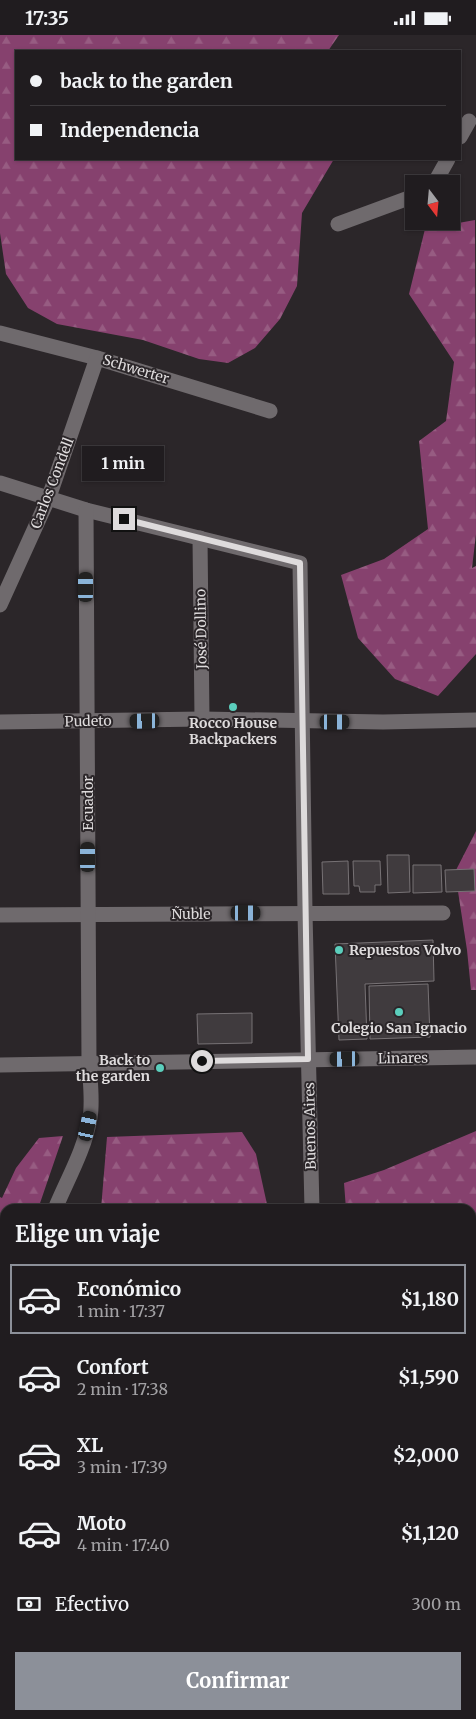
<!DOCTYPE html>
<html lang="es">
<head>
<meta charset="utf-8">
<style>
  body { margin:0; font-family:Merriweather,serif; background:#2d292c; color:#f1f3f6; height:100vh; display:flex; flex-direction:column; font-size:19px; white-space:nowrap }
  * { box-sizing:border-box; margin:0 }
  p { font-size:16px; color:#a2a1a4 }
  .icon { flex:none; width:28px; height:28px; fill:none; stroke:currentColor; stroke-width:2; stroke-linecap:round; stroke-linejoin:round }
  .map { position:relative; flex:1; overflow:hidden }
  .sheet { position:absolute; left:0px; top:1169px; width:476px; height:516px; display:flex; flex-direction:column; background:#201c1f; border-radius:15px 15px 0 0; box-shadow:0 1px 4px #0004,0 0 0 1px #3d3a3d }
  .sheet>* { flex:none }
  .top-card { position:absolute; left:15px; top:15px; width:446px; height:110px; border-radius:0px; box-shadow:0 1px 4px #0004,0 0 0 1px #3d3a3d; display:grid; align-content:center; height:110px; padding:0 15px; background:#201c1f }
  .needle { width:32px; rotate:164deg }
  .controls { position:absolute; left:405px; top:140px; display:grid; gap:10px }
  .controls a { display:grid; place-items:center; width:55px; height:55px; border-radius:0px; background:#201c1f; box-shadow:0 1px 4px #0004,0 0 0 1px #3d3a3d; font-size:25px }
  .end { position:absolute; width:22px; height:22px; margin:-11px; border:6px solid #dedbdc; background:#111; box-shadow:0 0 0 2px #111 }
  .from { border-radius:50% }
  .bubble { position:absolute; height:35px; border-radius:0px; background:#201c1f; box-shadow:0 1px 4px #0004,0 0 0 1px #3d3a3d; font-size:16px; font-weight:700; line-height:35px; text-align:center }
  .car { position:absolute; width:15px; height:30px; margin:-15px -8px; border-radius:6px; box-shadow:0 0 4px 1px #0007; background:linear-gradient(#222 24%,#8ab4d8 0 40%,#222 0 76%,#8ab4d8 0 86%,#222 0) }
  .top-card b { display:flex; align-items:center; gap:18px; height:48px; font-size:19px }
  .top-card b+b { border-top:1px solid #3d3a3d }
  .top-card i { width:12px; height:12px; background:#f1f3f6 }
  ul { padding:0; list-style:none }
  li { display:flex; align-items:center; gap:15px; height:70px; margin:0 10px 8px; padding:0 5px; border:2px solid transparent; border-radius:0px }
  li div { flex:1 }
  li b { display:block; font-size:19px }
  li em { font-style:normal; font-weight:700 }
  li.on { border-color:#8c9099 }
  li>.icon { width:45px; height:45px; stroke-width:1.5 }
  h2 { padding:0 15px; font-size:22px; line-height:60px }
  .pay { display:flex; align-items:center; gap:12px; height:55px; padding:0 15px; font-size:19px }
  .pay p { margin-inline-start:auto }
  .action { display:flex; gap:10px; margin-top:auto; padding:10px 15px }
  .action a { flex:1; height:58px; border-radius:0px; background:#8c9099; color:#fff; font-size:20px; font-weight:700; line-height:58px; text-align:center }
  .status { display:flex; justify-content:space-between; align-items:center; height:35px; padding:0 25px; background:#201c1f; direction:ltr }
  .status svg { height:14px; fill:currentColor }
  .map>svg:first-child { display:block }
  .forest { fill:url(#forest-firs) }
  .building { fill:#403b3e; stroke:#777275 }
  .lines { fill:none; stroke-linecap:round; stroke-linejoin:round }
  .minor { stroke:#6f6a6d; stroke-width:15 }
  .route { stroke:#dedbdc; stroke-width:6 }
  .poi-dot { fill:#5bcebc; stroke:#2b2629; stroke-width:2 }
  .labels { text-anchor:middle; stroke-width:4; stroke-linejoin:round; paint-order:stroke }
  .street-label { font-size:14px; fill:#dedbdc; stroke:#2b2629 }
  .poi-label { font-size:14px; font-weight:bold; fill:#dedbdc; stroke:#2b2629 }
</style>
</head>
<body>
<div class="status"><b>17:35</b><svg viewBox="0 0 49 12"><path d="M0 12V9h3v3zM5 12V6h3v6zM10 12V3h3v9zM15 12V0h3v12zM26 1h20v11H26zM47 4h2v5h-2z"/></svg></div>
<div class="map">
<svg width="476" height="1684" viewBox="0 0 476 1684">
  <defs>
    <pattern id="forest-firs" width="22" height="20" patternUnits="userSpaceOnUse" patternTransform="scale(1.25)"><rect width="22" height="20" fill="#86416e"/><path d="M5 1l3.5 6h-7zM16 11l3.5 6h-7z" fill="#975c82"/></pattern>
  </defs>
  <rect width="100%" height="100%" fill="#2b2629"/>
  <!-- forest -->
  <g class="forest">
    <path d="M0 0H339L328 16H16V124H334L302 178 297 251 280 284 255 313 228 328 199 324 143 305 57 289 28 273 6 239 0 198Z"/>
    <path d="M475 185 476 499 472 533 476 531V619L438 661 395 644 358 603 341 540 384 524 428 494 419 406 446 386 454 327 409 259 425 194Z"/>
    <path d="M476 796V955H471L467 915 455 837Z"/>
    <path d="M476 1096V1197H471V1174H346L344 1148 384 1135Z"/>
    <path d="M242 1097 256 1119 268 1174H101L107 1102Z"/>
    <path d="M63 1101 38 1174H5V1238L0 1240V1162L2 1163 16 1133 39 1103Z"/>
  </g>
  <!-- building -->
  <g class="building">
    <path d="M387 820H409L410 857 388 858Z"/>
    <path d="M348 826 349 859H323L322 827Z"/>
    <path d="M353 826H380L381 850H375V857H360L359 851H354Z"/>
    <path d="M413 830H441L442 857 413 858Z"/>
    <path d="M474 834 475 856 446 857 445 835Z"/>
    <path d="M433 905 434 946 365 949 367 1004 339 1005 335 909Z"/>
    <path d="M428 949 430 1002 370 1004 369 951Z"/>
    <path d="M252 978V1008L198 1009 197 979Z"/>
  </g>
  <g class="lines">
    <!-- minor -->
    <g class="minor">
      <path d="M460 102 469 86"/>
      <path d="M434 149 448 124"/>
      <path d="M338 189 414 161"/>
      <path d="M0 298 97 323 270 376"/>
      <path d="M0 448 86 475 300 528 305 878 312 1174"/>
      <path d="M200 503 202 684"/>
      <path d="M0 570 49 462 97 323"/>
      <path d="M0 687 202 684 383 687 476 685"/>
      <path d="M0 880 443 878"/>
      <path d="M0 1030 476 1022"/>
      <path d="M55 1174C67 1145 85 1114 90 1083 93 1065 90 1046 89 1028L86 475"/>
      <path d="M0 1331H5"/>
      <path d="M471 1359H476"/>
      <path d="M51 1680V1684"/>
      <path d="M214 1680 215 1684"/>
      <path d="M379 1680V1684"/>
    </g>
  </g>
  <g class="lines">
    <!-- route -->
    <path class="route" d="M124 484 300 528 308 1024 202 1026"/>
  </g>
  <!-- markers -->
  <g class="poi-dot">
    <circle cx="233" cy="672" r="5"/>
    <circle cx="339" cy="915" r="5"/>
    <circle cx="399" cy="977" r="5"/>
    <circle cx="160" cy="1033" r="5"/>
  </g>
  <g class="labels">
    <!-- street labels -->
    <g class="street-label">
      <text transform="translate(136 334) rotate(17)" y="5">Schwerter</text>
      <text transform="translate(52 448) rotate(-69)" y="5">Carlos Condell</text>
      <text transform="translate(201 594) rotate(-91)" y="5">José Dollino</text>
      <text transform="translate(88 686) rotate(-1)" y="5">Pudeto</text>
      <text transform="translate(88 768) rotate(-90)" y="5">Ecuador</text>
      <text x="191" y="884">Ñuble</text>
      <text transform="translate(403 1023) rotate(-1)" y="5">Linares</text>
      <text transform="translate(310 1091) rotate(-91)" y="5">Buenos Aires</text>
    </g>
    <!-- poi labels -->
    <g class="poi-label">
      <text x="233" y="693">Rocco House<tspan x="233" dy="16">Backpackers</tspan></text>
      <text x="349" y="920" text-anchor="start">Repuestos Volvo</text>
      <text x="399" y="998">Colegio San Ignacio</text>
      <text x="150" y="1030" text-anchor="end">Back to<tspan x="150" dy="16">the garden</tspan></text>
    </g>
  </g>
</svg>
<div class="controls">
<a><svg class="needle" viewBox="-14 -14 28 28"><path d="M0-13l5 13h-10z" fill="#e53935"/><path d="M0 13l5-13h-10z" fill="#a2a1a4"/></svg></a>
</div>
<i class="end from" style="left:202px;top:1026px"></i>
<i class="end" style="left:124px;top:484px"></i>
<div class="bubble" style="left:82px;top:411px;width:82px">1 min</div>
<i class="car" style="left:86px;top:552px;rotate:0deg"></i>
<i class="car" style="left:145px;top:686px;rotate:269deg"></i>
<i class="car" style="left:335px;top:687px;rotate:90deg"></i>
<i class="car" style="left:88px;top:822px;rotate:0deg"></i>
<i class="car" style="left:246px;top:878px;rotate:90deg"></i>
<i class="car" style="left:345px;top:1024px;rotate:269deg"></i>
<i class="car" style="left:88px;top:1091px;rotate:12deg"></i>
<div class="top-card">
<b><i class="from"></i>back to the garden</b>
<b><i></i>Independencia</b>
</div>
<section class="sheet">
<h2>Elige un viaje</h2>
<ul>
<li class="on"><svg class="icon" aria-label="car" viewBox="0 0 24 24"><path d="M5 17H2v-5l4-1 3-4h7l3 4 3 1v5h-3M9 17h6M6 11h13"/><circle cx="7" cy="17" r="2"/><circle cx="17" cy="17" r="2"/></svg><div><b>Económico</b><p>1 min · 17:37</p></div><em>$1,180</em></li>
<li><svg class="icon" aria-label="car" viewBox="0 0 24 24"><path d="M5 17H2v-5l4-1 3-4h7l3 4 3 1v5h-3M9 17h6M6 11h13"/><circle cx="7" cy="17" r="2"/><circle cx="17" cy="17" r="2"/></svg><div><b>Confort</b><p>2 min · 17:38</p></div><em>$1,590</em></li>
<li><svg class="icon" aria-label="car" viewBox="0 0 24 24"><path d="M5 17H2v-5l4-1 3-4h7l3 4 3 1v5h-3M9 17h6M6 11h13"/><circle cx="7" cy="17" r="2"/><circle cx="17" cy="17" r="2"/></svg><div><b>XL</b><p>3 min · 17:39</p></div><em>$2,000</em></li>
<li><svg class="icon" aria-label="car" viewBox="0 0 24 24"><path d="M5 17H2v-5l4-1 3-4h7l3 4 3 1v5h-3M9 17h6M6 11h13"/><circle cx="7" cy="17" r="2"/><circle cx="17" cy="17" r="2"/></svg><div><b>Moto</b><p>4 min · 17:40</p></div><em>$1,120</em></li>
</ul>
<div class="pay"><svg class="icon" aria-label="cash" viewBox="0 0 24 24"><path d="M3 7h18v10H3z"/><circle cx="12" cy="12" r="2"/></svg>Efectivo<p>300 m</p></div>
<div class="action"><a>Confirmar</a></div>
</section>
</div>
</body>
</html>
